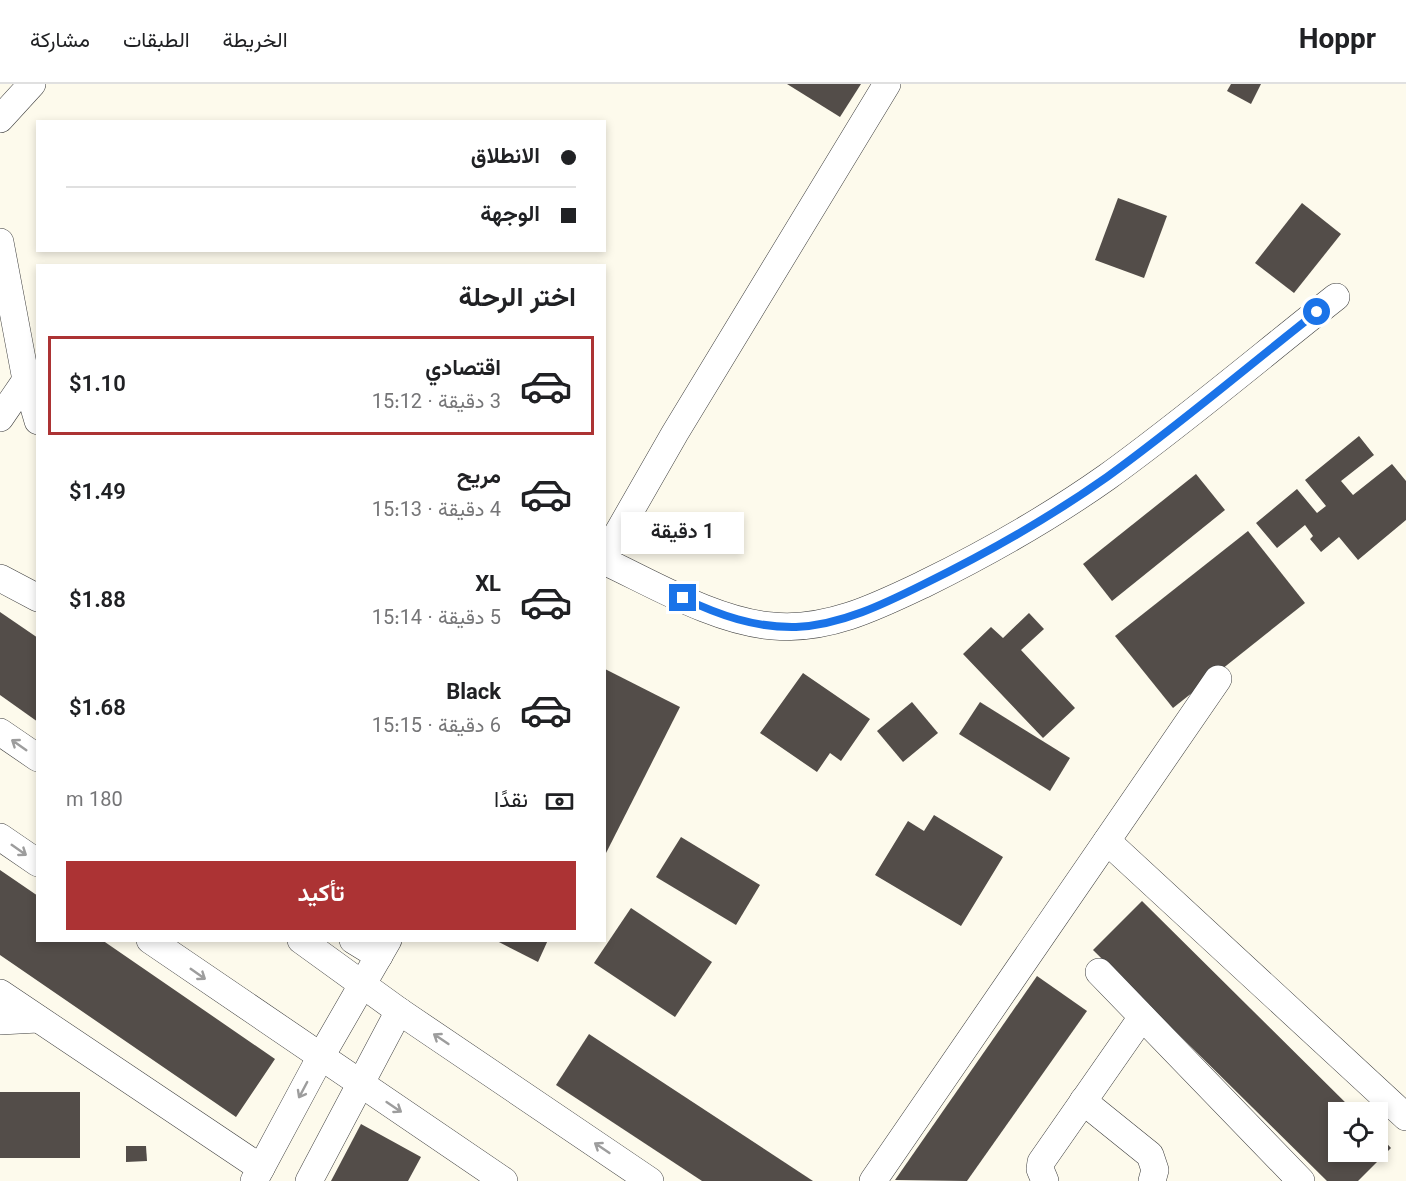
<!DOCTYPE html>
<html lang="ar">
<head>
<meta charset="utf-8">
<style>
  body { margin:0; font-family:Georgia,Vazirmatn,serif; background:#f6f6f6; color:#202124; direction:rtl; height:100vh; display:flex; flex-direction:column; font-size:22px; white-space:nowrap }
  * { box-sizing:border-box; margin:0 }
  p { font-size:20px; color:#757577 }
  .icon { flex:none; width:33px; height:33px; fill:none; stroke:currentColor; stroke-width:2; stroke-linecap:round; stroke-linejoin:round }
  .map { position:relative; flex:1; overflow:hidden; direction:ltr }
  .side { position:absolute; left:36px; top:180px; width:570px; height:678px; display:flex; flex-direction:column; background:#fff; border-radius:0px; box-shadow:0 3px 9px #0003; direction:rtl }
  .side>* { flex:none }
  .hud { position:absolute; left:36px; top:36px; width:570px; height:132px; border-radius:0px; box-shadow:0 3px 9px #0003; direction:rtl; display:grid; align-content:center; height:132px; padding:0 30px; background:#fff }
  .buttons { position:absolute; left:1328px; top:1018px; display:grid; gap:12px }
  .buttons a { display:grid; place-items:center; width:60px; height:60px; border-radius:0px; background:#fff; box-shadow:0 3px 9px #0003; font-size:30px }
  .end { position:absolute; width:27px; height:27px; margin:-14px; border:8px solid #1a73e8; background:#fff; box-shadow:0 0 0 3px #fff }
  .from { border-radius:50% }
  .bubble { position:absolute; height:42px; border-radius:0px; background:#fff; box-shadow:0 3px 9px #0003; font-size:20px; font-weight:600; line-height:42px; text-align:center; direction:rtl }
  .hud b { display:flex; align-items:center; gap:21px; height:57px; font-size:22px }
  .hud b+b { border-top:2px solid #e0e0e0 }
  .hud i { width:15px; height:15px; background:#202124 }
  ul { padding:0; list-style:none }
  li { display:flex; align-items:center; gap:18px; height:99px; margin:0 12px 9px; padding:0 18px; border:3px solid transparent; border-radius:0px }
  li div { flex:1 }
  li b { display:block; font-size:22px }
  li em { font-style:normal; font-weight:600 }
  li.active { border-color:#ac3334 }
  li>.icon { width:54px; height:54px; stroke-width:1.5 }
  h2 { padding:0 30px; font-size:27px; line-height:72px }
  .pay { display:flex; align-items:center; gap:15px; height:66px; padding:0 30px; font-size:22px }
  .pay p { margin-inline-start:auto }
  .primary-button { display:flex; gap:12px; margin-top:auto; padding:12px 30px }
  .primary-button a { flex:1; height:69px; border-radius:0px; background:#ac3334; color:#fff; font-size:24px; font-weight:600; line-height:69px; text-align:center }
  header { display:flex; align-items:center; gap:36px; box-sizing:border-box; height:84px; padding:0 30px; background:#fff; border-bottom:2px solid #e0e0e0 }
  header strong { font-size:28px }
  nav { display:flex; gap:33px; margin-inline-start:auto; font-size:21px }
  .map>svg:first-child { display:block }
  .building { fill:#534d49 }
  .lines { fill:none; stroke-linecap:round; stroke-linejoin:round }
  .minor-casing { stroke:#3e3e3e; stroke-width:28 }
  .minor { stroke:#fff; stroke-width:27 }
  .oneway { stroke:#9d9d9d }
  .route { stroke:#1a73e8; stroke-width:8 }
</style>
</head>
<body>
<header>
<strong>Hoppr</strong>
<nav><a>الخريطة</a><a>الطبقات</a><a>مشاركة</a></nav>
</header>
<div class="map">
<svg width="1406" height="1097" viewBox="0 0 1406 1097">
  <rect width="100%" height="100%" fill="#fdfaec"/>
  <!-- building -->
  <g class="building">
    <path d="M787 0H861L840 33Z"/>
    <path d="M1231 0H1261L1251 20 1227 7Z"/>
    <path d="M1118 114 1167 132 1144 194 1095 176Z"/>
    <path d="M1302 119 1341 150 1294 209 1255 179Z"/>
    <path d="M1359 352 1374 371 1341 397 1353 411 1392 380 1406 397V436L1358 476 1339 453 1321 468 1310 455 1313 452 1305 441 1277 464 1256 439 1297 405 1317 429 1326 422 1305 396Z"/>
    <path d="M1196 390 1225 426 1112 517 1083 480Z"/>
    <path d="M1248 447 1305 519 1173 624 1115 552Z"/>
    <path d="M0 528 38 554V638L0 611Z"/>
    <path d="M1029 529 1044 545 1021 566 1075 624 1043 654 963 570 991 543 1003 554Z"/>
    <path d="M605 585 680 623 604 773V587Z"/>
    <path d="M803 589 870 635 841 677 830 669 817 688 760 649Z"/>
    <path d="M912 618 938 649 903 678 877 647Z"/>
    <path d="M980 618 1070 674 1050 707 959 650Z"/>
    <path d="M934 731 1003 773 961 842 875 791 908 737 924 747Z"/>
    <path d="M681 753 760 801 736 841 656 793Z"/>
    <path d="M0 786 38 812V856H102L275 975 236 1033 0 871Z"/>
    <path d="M1142 817 1356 1029H1338V1068H1377V1049L1391 1064 1358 1097H1327L1093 866Z"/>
    <path d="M631 824 712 878 675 933 594 879Z"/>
    <path d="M495 856H548L538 878Z"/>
    <path d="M1037 892 1087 927 967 1097 895 1096Z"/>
    <path d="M589 950 813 1097H702L556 1001Z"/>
    <rect x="0" y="1008" width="80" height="66"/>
    <path d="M361 1040 421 1073 408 1097H331Z"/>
    <path d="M126 1062H146L147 1077 126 1078Z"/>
  </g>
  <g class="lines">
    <defs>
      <g id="minor">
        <path d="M0 35 32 0"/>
        <path d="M0 158 26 296 38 337"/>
        <path d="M0 334 26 296"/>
        <path d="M604 473 675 349 887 0"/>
        <path d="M604 477C655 501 717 538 773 542 827 547 876 523 924 500 987 469 1049 434 1107 393 1186 336 1260 273 1336 213"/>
        <path d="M0 494 38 514"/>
        <path d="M0 648 38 674"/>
        <path d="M0 753 38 779"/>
        <path d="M1107 757 1406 1033"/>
        <path d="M150 856 504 1097"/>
        <path d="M301 856 399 927 650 1097"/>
        <path d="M353 856 379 872"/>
        <path d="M1099 888 1301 1097"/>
        <path d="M0 909 261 1084"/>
        <path d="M0 937 38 935"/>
        <path d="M1083 1017 1150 1071 1155 1086 1152 1097"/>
        <path d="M254 1097 320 974 388 856"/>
        <path d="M309 1097 399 927"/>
        <path d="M873 1097 1218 595"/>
        <path d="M1045 1097 1040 1085 1041 1078 1142 933"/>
      </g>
    </defs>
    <!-- minor casing -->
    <use href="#minor" class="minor-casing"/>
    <!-- minor -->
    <use href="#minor" class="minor"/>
  </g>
  <!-- one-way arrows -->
  <defs><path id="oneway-shaft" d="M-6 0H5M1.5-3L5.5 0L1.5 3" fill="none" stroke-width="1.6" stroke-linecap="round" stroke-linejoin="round" transform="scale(1.5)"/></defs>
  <g class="oneway">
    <use href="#oneway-shaft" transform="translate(19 661) rotate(-145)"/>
    <use href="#oneway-shaft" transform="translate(19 766) rotate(35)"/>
    <use href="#oneway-shaft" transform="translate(198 890) rotate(35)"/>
    <use href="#oneway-shaft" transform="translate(441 955) rotate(-146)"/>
    <use href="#oneway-shaft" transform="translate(303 1006) rotate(118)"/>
    <use href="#oneway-shaft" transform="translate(394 1023) rotate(34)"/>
    <use href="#oneway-shaft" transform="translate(602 1064) rotate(-146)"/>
  </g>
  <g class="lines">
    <!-- route -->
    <path class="route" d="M683 514C719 531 755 544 796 543 841 541 884 520 924 500 987 469 1049 434 1107 393 1179 341 1247 283 1317 228"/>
  </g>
</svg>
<div class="buttons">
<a><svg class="icon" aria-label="locate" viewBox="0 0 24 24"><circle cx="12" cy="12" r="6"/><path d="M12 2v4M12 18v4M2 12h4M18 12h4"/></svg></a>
</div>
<i class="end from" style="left:1317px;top:228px"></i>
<i class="end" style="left:683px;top:514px"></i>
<div class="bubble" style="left:621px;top:428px;width:123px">1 دقيقة</div>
<div class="hud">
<b><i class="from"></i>الانطلاق</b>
<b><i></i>الوجهة</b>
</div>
<section class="side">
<h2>اختر الرحلة</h2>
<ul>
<li class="active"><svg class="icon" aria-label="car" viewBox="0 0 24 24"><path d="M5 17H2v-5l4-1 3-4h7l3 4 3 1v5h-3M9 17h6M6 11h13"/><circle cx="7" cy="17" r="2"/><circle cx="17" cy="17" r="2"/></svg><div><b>اقتصادي</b><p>3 دقيقة · 15:12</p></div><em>$1.10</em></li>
<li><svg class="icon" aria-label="car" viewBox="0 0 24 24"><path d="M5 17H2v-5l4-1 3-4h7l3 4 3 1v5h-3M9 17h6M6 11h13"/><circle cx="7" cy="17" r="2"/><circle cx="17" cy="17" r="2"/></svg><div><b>مريح</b><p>4 دقيقة · 15:13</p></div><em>$1.49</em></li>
<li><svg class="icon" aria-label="car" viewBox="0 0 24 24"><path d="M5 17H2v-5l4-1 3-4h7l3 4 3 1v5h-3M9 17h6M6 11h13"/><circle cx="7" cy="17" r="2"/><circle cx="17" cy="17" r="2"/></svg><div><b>XL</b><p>5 دقيقة · 15:14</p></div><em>$1.88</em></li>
<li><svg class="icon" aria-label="car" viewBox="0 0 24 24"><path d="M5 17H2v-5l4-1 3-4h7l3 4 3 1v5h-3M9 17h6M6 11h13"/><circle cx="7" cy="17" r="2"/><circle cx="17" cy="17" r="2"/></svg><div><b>Black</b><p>6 دقيقة · 15:15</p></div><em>$1.68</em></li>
</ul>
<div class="pay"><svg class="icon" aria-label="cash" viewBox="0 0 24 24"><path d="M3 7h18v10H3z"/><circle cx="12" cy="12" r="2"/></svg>نقدًا<p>180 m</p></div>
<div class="primary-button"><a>تأكيد</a></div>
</section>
</div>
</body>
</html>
